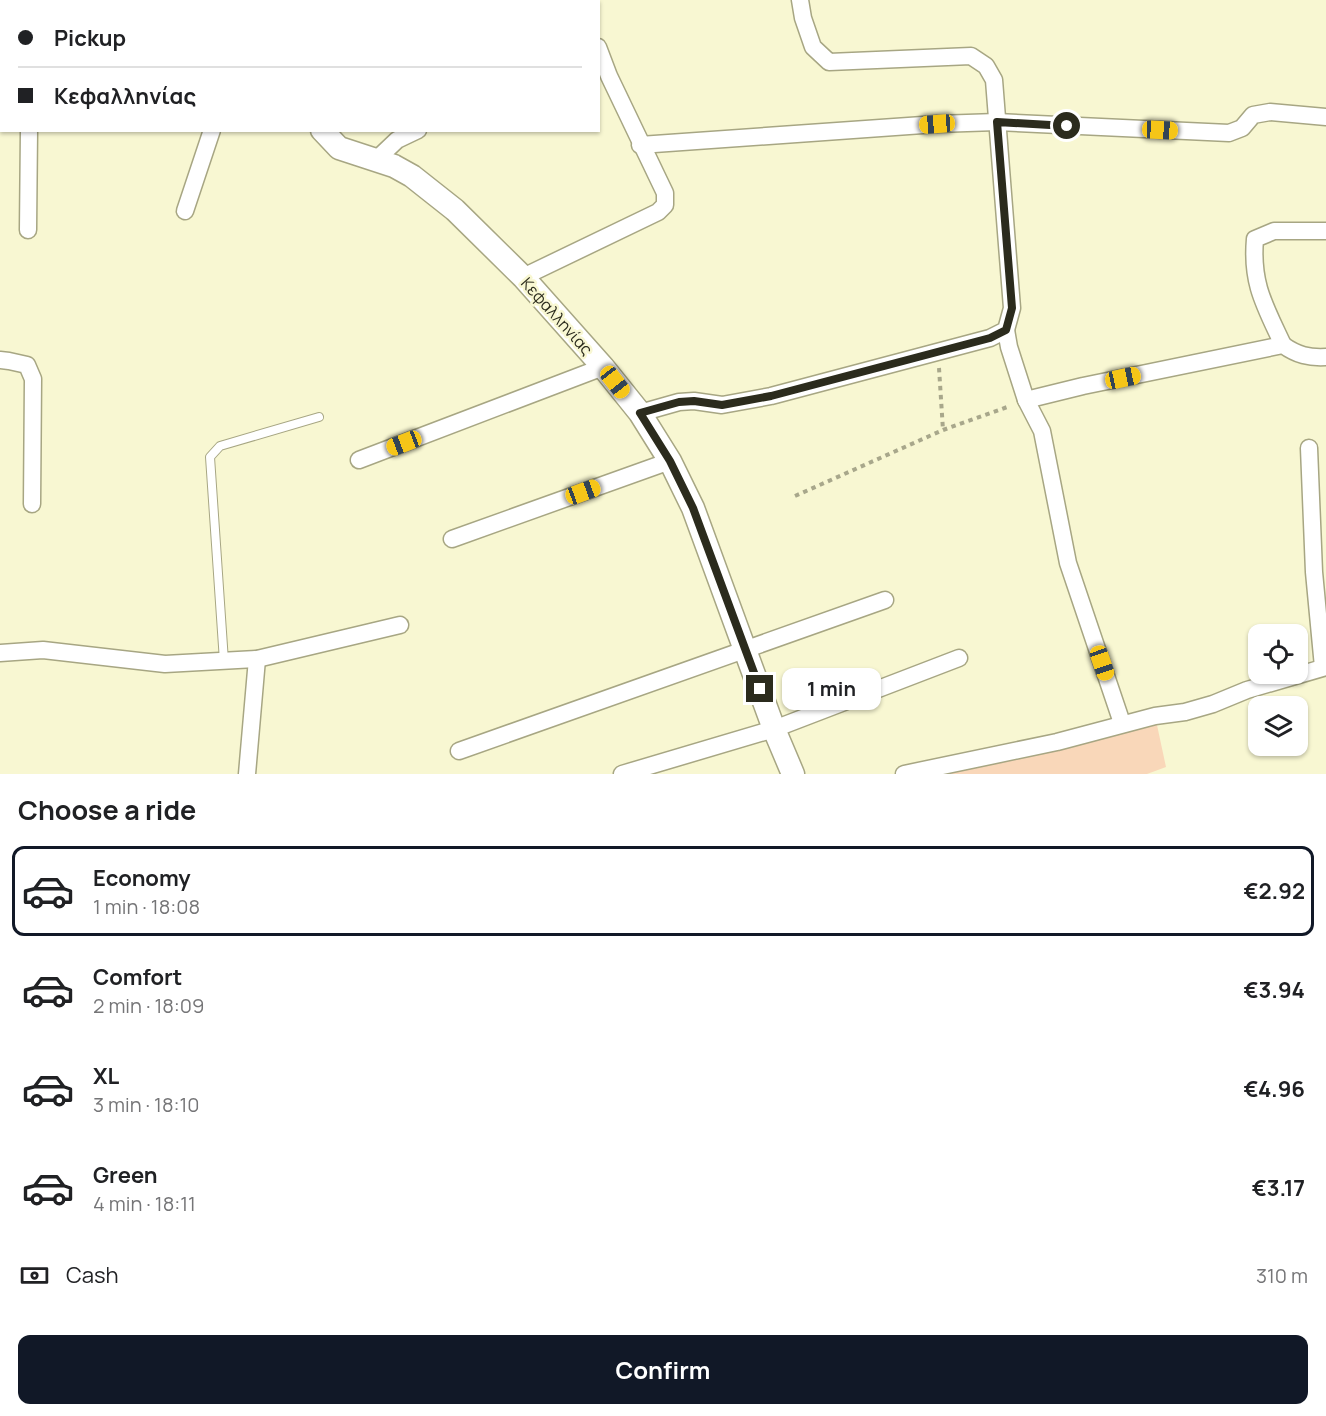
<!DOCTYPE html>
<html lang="en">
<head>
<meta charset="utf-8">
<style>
  body { margin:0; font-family:Manrope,sans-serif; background:#f6f6f6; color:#202124; height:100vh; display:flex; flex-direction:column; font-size:22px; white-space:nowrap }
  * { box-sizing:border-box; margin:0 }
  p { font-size:20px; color:#757577 }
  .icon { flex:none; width:33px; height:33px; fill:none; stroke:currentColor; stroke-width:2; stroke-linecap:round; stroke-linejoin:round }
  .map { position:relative; height:774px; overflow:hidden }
  .side { display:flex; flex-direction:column; background:#fff; flex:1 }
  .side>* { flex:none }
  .top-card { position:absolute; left:0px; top:0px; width:600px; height:132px; box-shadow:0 2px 4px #0004; display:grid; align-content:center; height:132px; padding:0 18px; background:#fff }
  .tools { position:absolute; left:1248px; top:624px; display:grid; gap:12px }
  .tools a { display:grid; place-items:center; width:60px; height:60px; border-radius:12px; background:#fff; box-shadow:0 2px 4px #0004; font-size:30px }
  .end { position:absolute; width:27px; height:27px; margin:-14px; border:8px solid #2b2b1d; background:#fff; box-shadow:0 0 0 3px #fff }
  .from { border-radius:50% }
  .bubble { position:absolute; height:42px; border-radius:12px; background:#fff; box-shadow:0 2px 4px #0004; font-size:20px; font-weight:700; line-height:42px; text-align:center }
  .car { position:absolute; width:18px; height:36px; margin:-18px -9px; border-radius:8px; box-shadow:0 0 4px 2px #0007; background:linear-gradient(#f5c518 24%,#345 0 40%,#f5c518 0 76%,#345 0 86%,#f5c518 0) }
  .top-card b { display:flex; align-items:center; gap:21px; height:57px; font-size:22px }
  .top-card b+b { border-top:2px solid #e0e0e0 }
  .top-card i { width:15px; height:15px; background:#202124 }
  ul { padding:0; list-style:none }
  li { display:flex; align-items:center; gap:18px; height:90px; margin:0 12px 9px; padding:0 6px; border:3px solid transparent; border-radius:12px }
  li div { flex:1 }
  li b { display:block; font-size:22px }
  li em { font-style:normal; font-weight:700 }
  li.selected { border-color:#111827 }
  li>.icon { width:54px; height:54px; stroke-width:1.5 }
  h2 { padding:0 18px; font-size:27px; line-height:72px }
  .pay { display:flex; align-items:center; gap:15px; height:66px; padding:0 18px; font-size:22px }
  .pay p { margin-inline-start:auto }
  .cta { display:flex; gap:12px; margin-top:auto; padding:12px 18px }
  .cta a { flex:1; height:69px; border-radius:12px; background:#111827; color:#fff; font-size:24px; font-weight:700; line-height:69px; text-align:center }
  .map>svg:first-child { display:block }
  .green { fill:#f9d7b9 }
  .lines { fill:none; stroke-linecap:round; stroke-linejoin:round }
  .lane-casing { stroke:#a7a683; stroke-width:10 }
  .street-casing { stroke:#a7a683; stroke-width:19 }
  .secondary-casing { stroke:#a7a683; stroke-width:25 }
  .path { stroke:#a8a78b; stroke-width:4; stroke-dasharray:4.5 4.5; stroke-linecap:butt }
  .lane { stroke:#fff; stroke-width:8 }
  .street { stroke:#fff; stroke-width:16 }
  .secondary { stroke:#fff; stroke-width:22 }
  .route { stroke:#2b2b1d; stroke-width:8 }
  .labels { text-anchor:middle; stroke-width:5; stroke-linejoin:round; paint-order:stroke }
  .street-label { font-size:16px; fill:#2b2b1d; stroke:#f8f7d2 }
</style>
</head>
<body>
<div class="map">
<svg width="1326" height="774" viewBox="0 0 1326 774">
  <rect width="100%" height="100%" fill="#f8f7d2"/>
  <!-- green -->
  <path class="green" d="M1157 725 1166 767 1147 774H943Z"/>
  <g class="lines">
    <defs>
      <path id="lane" d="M224 661 210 457 220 446 319 417"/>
      <g id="street">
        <path d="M390 0 391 2"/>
        <path d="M583 0V2"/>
        <path d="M0 40 2 41"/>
        <path d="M640 145 937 124 997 122 1229 133 1242 128 1253 115 1270 112 1326 117"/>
        <path d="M376 160 397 140 418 130"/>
        <path d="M185 211 212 130"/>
        <path d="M28 230 29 130"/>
        <path d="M523 277 658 212 665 205V193L609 76 598 47"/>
        <path d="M1006 330 1009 347 1026 400 1042 431 1068 563 1122 723"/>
        <path d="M1283 345C1265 306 1251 284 1255 239L1274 231H1326"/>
        <path d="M0 360 9 361 27 365 33 379 32 504"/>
        <path d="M1026 400 1083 386 1283 345C1297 355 1309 358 1326 357"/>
        <path d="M640 413 679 402 694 401 722 405 771 396 990 338 1006 330 1012 308 994 80 986 66 971 56 829 62 813 47 803 18 800 0"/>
        <path d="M1309 448 1314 572 1323 667"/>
        <path d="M359 460 603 367"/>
        <path d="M452 539 670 461"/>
        <path d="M0 653 43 650 165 664 257 659 400 625"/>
        <path d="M459 751 885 600"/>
        <path d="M247 774 257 659"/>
        <path d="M622 774 774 729 959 658"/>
        <path d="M904 774 1057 742 1155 716 1185 712 1213 704 1247 690 1326 667"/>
      </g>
      <g id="secondary">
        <path d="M256 0 257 2"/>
        <path d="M322 130 339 148 394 166 412 176 455 210 523 277 603 367 640 413 670 461 693 508 774 729 793 774"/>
      </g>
    </defs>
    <!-- lane casing -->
    <use href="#lane" class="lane-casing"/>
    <!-- street casing -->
    <use href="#street" class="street-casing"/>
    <!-- secondary casing -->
    <use href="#secondary" class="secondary-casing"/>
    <!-- path -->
    <g class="path">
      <path d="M939 368 943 430"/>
      <path d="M795 496 943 430 1010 406"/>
    </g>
    <!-- lane -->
    <use href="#lane" class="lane"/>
    <!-- street -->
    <use href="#street" class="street"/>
    <!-- secondary -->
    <use href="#secondary" class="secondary"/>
  </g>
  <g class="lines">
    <!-- route -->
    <path class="route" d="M760 689 693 508 670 461 640 413 679 402 694 401 722 405 771 396 990 338 1006 330 1012 308 997 122 1067 126"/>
  </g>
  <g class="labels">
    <!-- street labels -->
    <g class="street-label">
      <text transform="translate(557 316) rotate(48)" y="6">Κεφαλληνίας</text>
    </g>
  </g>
</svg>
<div class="tools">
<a><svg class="icon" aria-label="locate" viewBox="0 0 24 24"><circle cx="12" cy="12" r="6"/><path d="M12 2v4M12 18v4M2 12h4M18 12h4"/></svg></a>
<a><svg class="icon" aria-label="layers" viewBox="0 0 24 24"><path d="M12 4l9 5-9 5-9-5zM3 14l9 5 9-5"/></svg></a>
</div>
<i class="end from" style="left:1067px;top:126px"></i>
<i class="end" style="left:760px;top:689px"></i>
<div class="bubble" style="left:782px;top:668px;width:99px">1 min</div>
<i class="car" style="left:937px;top:124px;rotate:266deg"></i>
<i class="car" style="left:1160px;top:130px;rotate:93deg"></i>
<i class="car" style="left:1123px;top:378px;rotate:78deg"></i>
<i class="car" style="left:615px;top:382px;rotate:142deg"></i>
<i class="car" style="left:404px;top:443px;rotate:249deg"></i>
<i class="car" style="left:583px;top:492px;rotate:70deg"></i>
<i class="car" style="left:1102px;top:663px;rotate:161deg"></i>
<div class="top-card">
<b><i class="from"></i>Pickup</b>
<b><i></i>Κεφαλληνίας</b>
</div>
</div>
<section class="side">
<h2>Choose a ride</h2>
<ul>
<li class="selected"><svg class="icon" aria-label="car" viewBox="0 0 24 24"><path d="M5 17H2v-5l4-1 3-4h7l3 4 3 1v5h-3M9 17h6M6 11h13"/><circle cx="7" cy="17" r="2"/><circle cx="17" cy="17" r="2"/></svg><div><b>Economy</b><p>1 min · 18:08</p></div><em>€2.92</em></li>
<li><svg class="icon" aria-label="car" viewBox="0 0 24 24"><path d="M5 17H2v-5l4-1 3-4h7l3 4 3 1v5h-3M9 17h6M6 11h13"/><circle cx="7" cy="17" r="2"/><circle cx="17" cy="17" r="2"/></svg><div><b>Comfort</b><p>2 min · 18:09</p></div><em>€3.94</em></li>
<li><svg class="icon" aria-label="car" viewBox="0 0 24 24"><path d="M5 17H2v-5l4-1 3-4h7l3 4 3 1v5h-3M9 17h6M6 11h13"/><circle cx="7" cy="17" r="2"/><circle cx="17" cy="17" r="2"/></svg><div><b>XL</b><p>3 min · 18:10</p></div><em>€4.96</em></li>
<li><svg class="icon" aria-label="car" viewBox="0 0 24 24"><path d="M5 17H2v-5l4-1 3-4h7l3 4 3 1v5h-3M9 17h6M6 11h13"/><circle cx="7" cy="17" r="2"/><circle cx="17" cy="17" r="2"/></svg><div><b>Green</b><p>4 min · 18:11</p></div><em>€3.17</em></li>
</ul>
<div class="pay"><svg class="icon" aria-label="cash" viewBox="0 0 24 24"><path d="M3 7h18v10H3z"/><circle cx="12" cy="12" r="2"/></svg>Cash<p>310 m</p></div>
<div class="cta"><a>Confirm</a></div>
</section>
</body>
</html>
